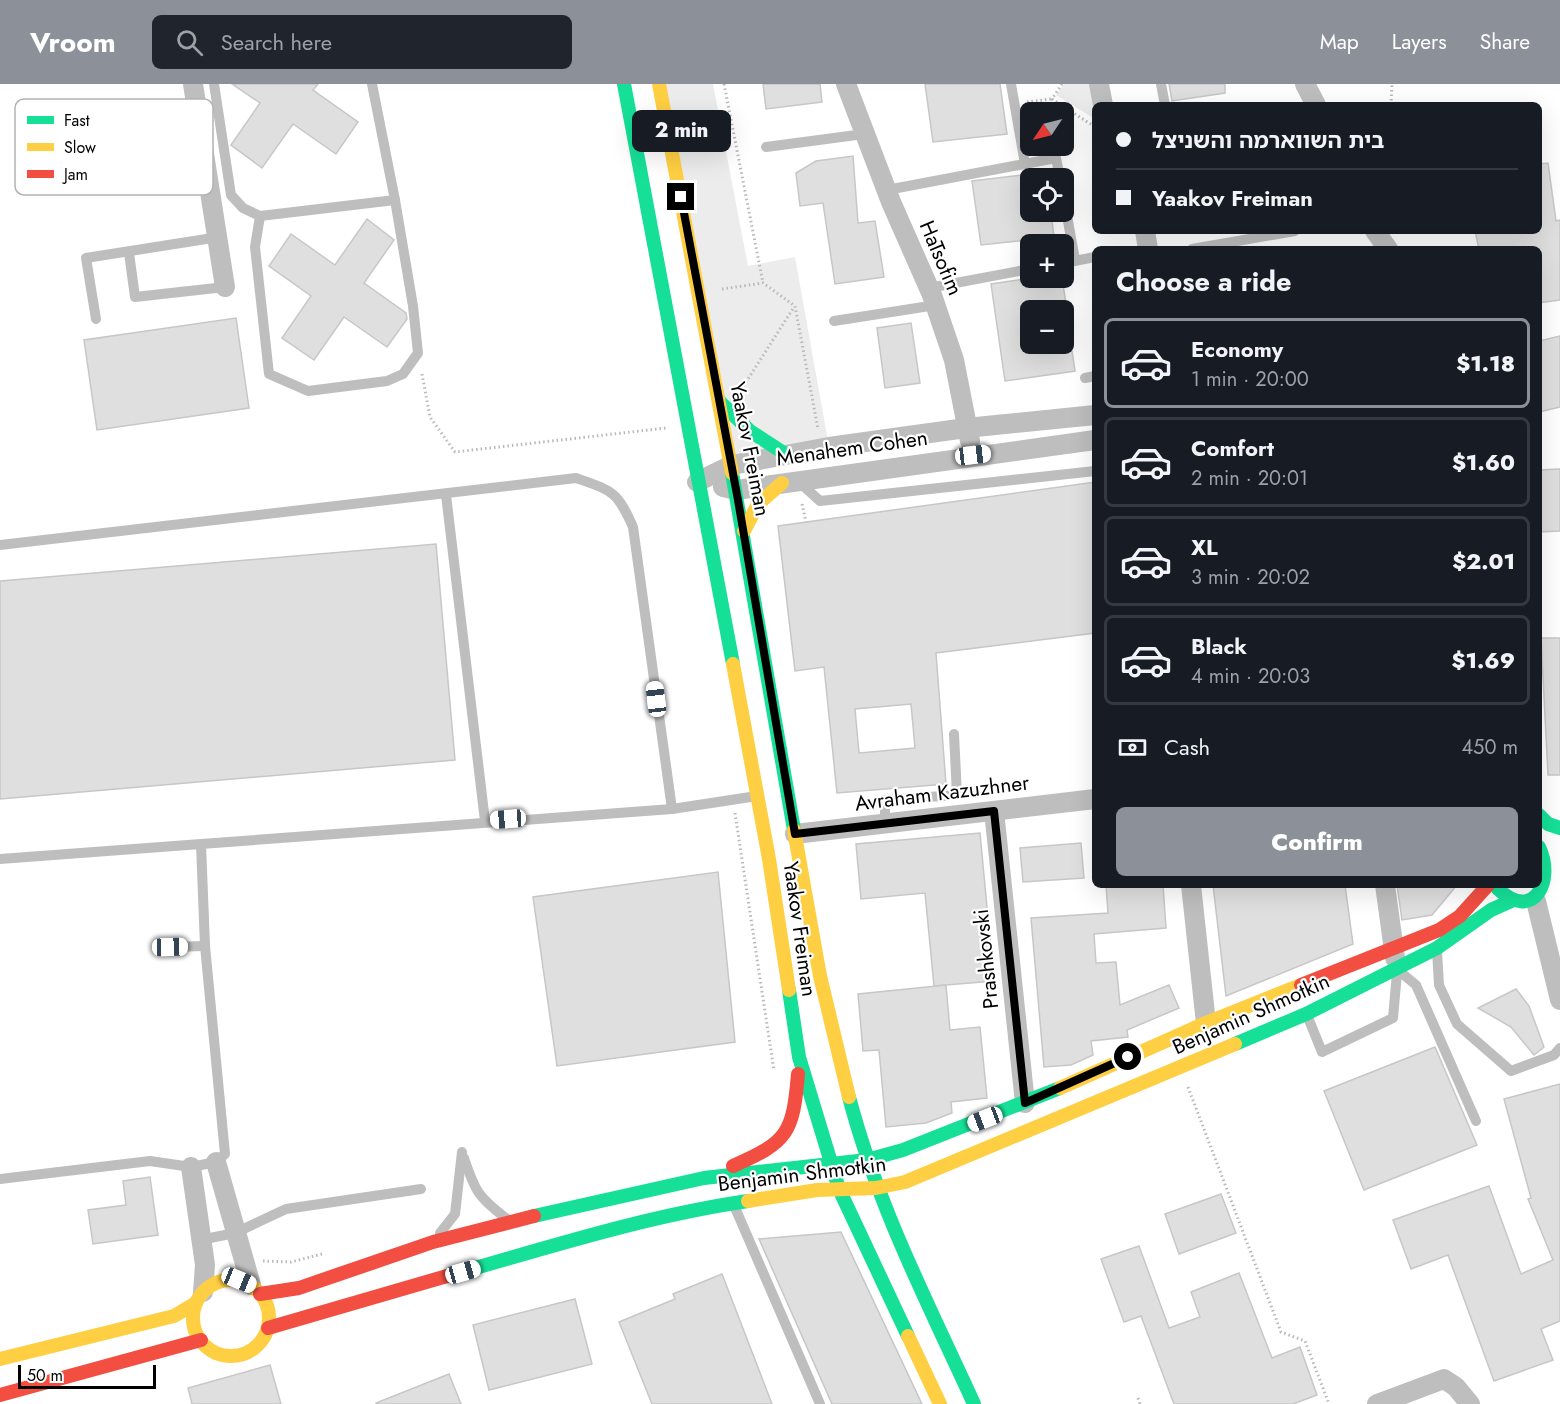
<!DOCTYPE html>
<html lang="en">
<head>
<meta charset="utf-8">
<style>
  body { margin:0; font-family:Jost,"Noto Sans Hebrew",sans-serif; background:#20242c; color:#f1f3f6; height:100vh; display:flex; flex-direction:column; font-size:22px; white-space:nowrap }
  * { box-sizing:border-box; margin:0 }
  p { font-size:20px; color:#9ea1a6 }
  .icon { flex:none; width:33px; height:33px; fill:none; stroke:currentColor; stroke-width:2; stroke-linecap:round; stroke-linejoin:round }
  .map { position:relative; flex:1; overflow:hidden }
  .drawer { position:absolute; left:1092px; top:162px; width:450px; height:642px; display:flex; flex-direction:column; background:#171b24; border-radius:9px; box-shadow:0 6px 24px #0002 }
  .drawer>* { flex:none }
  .top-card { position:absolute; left:1092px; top:18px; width:450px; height:132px; border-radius:9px; box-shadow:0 6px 24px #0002; display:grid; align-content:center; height:132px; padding:0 24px; background:#171b24 }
  .needle { width:39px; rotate:235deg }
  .controls { position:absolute; left:1020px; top:18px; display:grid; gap:12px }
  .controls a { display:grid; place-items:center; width:54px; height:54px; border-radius:9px; background:#171b24; box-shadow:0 6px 24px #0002; font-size:30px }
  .scale { position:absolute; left:18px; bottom:15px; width:138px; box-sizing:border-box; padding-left:6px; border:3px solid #000; border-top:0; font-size:16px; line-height:21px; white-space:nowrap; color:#000; -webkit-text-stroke:4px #fff; paint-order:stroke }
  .end { position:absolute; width:27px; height:27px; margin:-14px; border:8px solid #000; background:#fff; box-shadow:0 0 0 3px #fff }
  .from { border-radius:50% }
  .bubble { position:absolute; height:42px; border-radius:9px; background:#171b24; box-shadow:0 6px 24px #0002; font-size:20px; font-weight:800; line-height:42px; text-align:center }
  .car { position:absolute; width:18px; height:36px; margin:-18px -9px; border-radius:8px; box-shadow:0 0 4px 2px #0007; background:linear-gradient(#fff 24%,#345 0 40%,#fff 0 76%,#345 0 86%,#fff 0) }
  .top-card b { display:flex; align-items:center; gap:21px; height:57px; font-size:22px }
  .top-card b+b { border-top:2px solid #363941 }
  .top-card i { width:15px; height:15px; background:#f1f3f6 }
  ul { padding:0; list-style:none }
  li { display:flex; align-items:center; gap:18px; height:90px; margin:0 12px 9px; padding:0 12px; border:3px solid #363941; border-radius:9px }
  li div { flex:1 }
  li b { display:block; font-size:22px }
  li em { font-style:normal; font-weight:800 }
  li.selected { border-color:#8c9099 }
  li>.icon { width:54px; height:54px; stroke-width:1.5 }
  h2 { padding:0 24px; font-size:27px; line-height:72px }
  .pay { display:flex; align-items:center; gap:15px; height:66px; padding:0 24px; font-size:22px }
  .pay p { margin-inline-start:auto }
  .action { display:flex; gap:12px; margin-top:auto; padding:12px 24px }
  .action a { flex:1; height:69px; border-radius:9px; background:#8c9099; color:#fff; font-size:24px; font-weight:800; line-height:69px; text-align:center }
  header { display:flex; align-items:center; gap:36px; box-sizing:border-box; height:84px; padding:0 30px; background:#8c9099; color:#fff }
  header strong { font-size:28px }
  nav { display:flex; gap:33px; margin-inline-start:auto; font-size:21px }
  .search { width:420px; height:54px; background:#20242c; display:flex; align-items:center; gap:15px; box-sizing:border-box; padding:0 21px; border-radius:9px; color:#9ea1a6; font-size:22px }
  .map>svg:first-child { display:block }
  .green { fill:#ececec }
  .building { fill:#dfdfdf; stroke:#c7c7c7; stroke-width:1.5; fill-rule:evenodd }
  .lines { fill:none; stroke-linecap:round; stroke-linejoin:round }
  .path { stroke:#b9b9b9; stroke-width:3; stroke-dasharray:1.5 3; stroke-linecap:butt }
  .lane { stroke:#bebebe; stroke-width:10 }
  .street { stroke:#bebebe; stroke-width:20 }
  .fast { stroke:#16e098; stroke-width:14 }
  .slow { stroke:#ffcf43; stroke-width:14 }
  .jam { stroke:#f24e42; stroke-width:14 }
  .route { stroke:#000; stroke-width:8 }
  .labels { text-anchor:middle; stroke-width:4.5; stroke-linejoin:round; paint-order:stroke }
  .street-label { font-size:21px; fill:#000; stroke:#fff }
  .key { fill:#fff; stroke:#b2b2b2; stroke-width:1.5 }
  .key-label { font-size:16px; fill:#000 }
</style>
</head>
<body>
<header>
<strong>Vroom</strong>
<div class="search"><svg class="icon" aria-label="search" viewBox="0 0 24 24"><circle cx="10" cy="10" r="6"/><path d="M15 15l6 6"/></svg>Search here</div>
<nav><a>Map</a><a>Layers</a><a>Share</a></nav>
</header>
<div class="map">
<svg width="1560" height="1320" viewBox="0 0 1560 1320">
  <rect width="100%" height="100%" fill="#fff"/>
  <!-- green -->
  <g class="green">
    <path d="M659 0H713L748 182 795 173 829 363 732 381Z"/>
    <path d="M1064 0H1092L1095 35 1056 11Z"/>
  </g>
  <!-- building -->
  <g class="building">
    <path d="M232 0H318L313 6 358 38 336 70 293 40 262 84 231 61 260 19Z"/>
    <path d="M763 0H820L822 18 766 25Z"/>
    <path d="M925 0H1000L1007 50 933 58Z"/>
    <path d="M1169 0H1225V9L1172 17Z"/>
    <path d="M853 72 858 139 875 137 884 193 835 200 823 119 800 122 796 89 816 77Z"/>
    <path d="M1548 79 1556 137 1560 136V216L1539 219V165H1479L1475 147H1539V80Z"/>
    <path d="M1030 90V128H1051L1054 153 981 161 972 97Z"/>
    <path d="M367 135 394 156 364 199 406 229 407 235 387 263 344 233 314 276 282 254 311 212 269 182 291 150 335 181Z"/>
    <path d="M1032 194H1062L1067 226H1030V260H1071L1075 287 1005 297 991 200Z"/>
    <path d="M236 234 249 324 97 346 84 256Z"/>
    <path d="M911 239 920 299 885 304 877 244Z"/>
    <path d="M1560 252V323L1539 328V257Z"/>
    <path d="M1560 385V447L1539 448V386Z"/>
    <path d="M1095 398V549L936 569 946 700 837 709 824 583 795 587 778 442ZM911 620 915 664 859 669 855 625Z"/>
    <path d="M436 460 455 676 0 715V497Z"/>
    <path d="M1541 554H1560V691H1548Z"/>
    <path d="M980 749 994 897 934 902 925 809 861 815 856 760Z"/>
    <path d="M1081 759 1084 794 1023 798 1020 764Z"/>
    <path d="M718 788 735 958 557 982 533 813Z"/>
    <path d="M1106 801H1163L1166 844 1094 850 1096 879 1116 878 1120 921 1169 901 1179 924 1127 946 1128 953 1091 957 1093 971 1071 981 1044 983 1031 834 1108 829Z"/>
    <path d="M1213 801H1345L1353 860 1226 912Z"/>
    <path d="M1397 801H1457L1432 831 1402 836Z"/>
    <path d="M946 901 950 946 980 943 987 1014 951 1018 952 1029 926 1039 886 1043 879 966 863 967 858 910Z"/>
    <path d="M1516 905 1529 922 1544 963 1534 971 1511 943 1478 924Z"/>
    <path d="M1435 963 1477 1061 1364 1106 1324 1007Z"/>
    <path d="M1560 1000V1237L1541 1245 1553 1276 1494 1297 1448 1171 1411 1185 1393 1136 1489 1102 1521 1190 1553 1176 1528 1115 1531 1114 1504 1015Z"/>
    <path d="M150 1093 158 1151 93 1160 88 1126 126 1121 123 1097Z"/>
    <path d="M1221 1110 1236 1149 1179 1170 1165 1130Z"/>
    <path d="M841 1148 922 1320H832L759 1155Z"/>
    <path d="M1139 1162 1169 1244 1200 1233 1191 1208 1239 1189 1272 1274 1300 1263 1317 1311 1293 1320H1174L1141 1232 1124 1238 1101 1175Z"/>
    <path d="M722 1190 772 1320H652L619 1238 675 1215 673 1210Z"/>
    <path d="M575 1215 592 1280 489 1306 473 1241Z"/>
    <path d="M270 1281 281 1320H192L188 1304Z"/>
    <path d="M449 1290 461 1320H376V1319Z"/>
  </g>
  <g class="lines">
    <!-- path -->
    <g class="path">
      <path d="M724 0 763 199"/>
      <path d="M1062 0 1052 15 1095 43"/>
      <path d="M1027 18 1052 15"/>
      <path d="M1391 21 1392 0"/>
      <path d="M722 205 763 199 795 222 818 345"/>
      <path d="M422 290 430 333 455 368 666 344"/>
      <path d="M741 306 794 223"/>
      <path d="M802 420 806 438"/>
      <path d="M735 729 774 987"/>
      <path d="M1188 1003 1281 1248 1305 1257 1329 1320"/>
      <path d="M263 1177 291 1178 322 1170"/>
      <path d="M1138 1314 1140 1320"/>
    </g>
    <!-- lane -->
    <g class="lane">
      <path d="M214 0 231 111 243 124 260 132 395 116 372 0"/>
      <path d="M1011 0 1025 80"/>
      <path d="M1161 0 1165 21"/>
      <path d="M766 63 864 50"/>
      <path d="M887 106 1056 74 1060 94"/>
      <path d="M1064 115 1075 176"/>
      <path d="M260 132 255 163 269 290 308 307 387 297 403 290 418 269 413 222 395 116"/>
      <path d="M1192 165 1295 147"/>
      <path d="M129 169 135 213 225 203"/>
      <path d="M1064 179 1095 173"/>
      <path d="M929 204 1030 185"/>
      <path d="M96 235 86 174 219 153"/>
      <path d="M834 237 936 221"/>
      <path d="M1085 294 1095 292"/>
      <path d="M798 397 820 417 1095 387"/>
      <path d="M446 411 485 737"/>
      <path d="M0 461 576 394C613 407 617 407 633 443L672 725"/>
      <path d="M885 740V716L957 711 954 650"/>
      <path d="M0 775 201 760"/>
      <path d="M170 863 205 862"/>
      <path d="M1437 867 1439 901 1457 940 1511 987 1554 971 1560 964"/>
      <path d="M1398 886 1416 901 1476 1037"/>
      <path d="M1307 931 1322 968 1393 934 1397 889"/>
      <path d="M464 1074C475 1107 478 1113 507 1135"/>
      <path d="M0 1095 150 1077 191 1083 216 1078 225 1070 205 862 201 760 672 725 757 712"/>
      <path d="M733 1119 820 1320"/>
      <path d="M440 1149 455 1130 462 1068"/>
      <path d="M200 1156 235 1149 286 1125 421 1105"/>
    </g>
    <!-- street -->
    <g class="street">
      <path d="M193 0 225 203"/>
      <path d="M846 0 891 118 932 211 954 276 970 357"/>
      <path d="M1099 0 1103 21"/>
      <path d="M1305 0 1316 21"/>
      <path d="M1145 147 1148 165"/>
      <path d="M1375 147 1388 165"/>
      <path d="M697 398 732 381 829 363 966 344 1095 331"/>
      <path d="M723 403 736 406 1095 356"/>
      <path d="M994 727 1025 1019"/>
      <path d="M795 750 1095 715"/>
      <path d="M1191 801 1206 939"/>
      <path d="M1385 801 1395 874"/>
      <path d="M1536 817 1560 916"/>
      <path d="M216 1078 251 1201"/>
      <path d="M191 1083 205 1181 203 1208"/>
      <path d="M1377 1320 1444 1295 1456 1303 1470 1320"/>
    </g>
    <!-- fast -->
    <g class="fast">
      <path d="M624 0 733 580"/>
      <path d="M719 317 750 347 787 371"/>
      <path d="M732 389 794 746"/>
      <path d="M1539 731 1548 740 1560 744"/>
      <path d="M1498 805C1534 839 1555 796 1539 763"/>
      <path d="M789 906 799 973 839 1105 908 1252"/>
      <path d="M1235 960 1306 930 1437 864 1491 826 1511 817"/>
      <path d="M849 1013C878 1123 927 1217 974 1320"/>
      <path d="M534 1132 704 1094 867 1076 903 1066 1060 1004"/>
      <path d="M447 1192C547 1164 645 1132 748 1117"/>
    </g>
    <!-- slow -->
    <g class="slow">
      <path d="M659 0 732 389"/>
      <path d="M744 447 758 420 782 399"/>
      <path d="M733 580 769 775 789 906"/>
      <path d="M794 746 820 892 849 1013"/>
      <path d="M1060 1004 1206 939 1301 901"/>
      <path d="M748 1117 817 1106 876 1104 905 1098 1235 960"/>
      <circle cx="231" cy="1234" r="38"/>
      <path d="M908 1252 940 1320"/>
      <path d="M0 1275 174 1232 196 1219"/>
    </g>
    <!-- jam -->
    <g class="jam">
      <path d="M1301 901 1439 846 1460 832 1488 801"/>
      <path d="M733 1082C788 1058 793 1049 798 990"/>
      <path d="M260 1210 299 1204 433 1158 534 1132"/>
      <path d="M268 1244 447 1192"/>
      <path d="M0 1311 201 1256"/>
    </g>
  </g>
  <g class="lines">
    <!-- route -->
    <path class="route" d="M681 113 738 416 795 750 994 727 1025 1019 1128 973"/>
  </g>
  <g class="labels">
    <!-- street labels -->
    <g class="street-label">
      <text transform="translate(941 174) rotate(67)" y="7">HaTsofim</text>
      <text transform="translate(852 364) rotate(-8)" y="7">Menahem Cohen</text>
      <text transform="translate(750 365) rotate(79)" y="7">Yaakov Freiman</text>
      <text transform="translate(942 709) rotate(-7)" y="7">Avraham Kazuzhner</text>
      <text transform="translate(800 845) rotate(82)" y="7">Yaakov Freiman</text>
      <text transform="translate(986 875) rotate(-96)" y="7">Prashkovski</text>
      <text transform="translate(1251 930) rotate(-24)" y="7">Benjamin Shmotkin</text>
      <text transform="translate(802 1090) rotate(-7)" y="7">Benjamin Shmotkin</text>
    </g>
  </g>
  <!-- legend -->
  <rect x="15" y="15" width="198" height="96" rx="9" class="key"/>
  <rect x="27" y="32" width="27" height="8" fill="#16e098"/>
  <rect x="27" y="59" width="27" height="8" fill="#ffcf43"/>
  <rect x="27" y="86" width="27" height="8" fill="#f24e42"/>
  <g class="key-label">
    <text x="64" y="42">Fast</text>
    <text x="64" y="69">Slow</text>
    <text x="64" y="96">Jam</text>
  </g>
</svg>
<div class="controls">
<a><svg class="needle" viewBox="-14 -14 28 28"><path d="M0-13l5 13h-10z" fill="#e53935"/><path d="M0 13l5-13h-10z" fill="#9ea1a6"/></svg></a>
<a><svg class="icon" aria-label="locate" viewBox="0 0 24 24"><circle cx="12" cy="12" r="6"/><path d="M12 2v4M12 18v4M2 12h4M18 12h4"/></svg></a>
<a>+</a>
<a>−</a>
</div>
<div class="scale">50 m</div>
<i class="end from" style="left:1128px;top:973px"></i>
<i class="end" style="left:681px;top:113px"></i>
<div class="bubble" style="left:632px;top:26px;width:99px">2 min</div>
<i class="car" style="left:973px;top:371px;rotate:83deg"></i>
<i class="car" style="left:656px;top:615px;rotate:353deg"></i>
<i class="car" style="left:508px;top:735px;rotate:266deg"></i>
<i class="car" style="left:170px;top:863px;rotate:89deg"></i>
<i class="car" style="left:985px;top:1035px;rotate:249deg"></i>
<i class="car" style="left:463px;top:1188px;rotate:74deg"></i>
<i class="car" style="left:239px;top:1196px;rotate:112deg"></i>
<div class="top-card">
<b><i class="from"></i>בית השווארמה והשניצל</b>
<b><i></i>Yaakov Freiman</b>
</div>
<section class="drawer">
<h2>Choose a ride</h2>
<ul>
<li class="selected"><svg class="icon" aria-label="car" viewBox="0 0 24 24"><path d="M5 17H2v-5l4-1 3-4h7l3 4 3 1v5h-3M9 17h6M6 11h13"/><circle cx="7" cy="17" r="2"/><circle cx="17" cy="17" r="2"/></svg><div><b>Economy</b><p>1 min · 20:00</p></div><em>$1.18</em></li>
<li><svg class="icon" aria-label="car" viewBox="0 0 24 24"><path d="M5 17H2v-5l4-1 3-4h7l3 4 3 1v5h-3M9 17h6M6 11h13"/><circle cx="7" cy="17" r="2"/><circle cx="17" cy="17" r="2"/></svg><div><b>Comfort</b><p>2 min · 20:01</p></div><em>$1.60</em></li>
<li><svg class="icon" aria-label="car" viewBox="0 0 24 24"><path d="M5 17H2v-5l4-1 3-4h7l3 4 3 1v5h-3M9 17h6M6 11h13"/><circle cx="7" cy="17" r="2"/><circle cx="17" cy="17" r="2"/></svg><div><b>XL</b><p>3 min · 20:02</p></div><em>$2.01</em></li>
<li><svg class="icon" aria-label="car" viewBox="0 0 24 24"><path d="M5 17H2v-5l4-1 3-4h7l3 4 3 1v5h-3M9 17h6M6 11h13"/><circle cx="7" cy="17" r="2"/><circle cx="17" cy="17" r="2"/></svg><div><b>Black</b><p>4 min · 20:03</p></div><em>$1.69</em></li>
</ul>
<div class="pay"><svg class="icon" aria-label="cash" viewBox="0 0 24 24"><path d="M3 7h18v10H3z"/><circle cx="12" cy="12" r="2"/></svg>Cash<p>450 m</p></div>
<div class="action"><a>Confirm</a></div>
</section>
</div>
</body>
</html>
